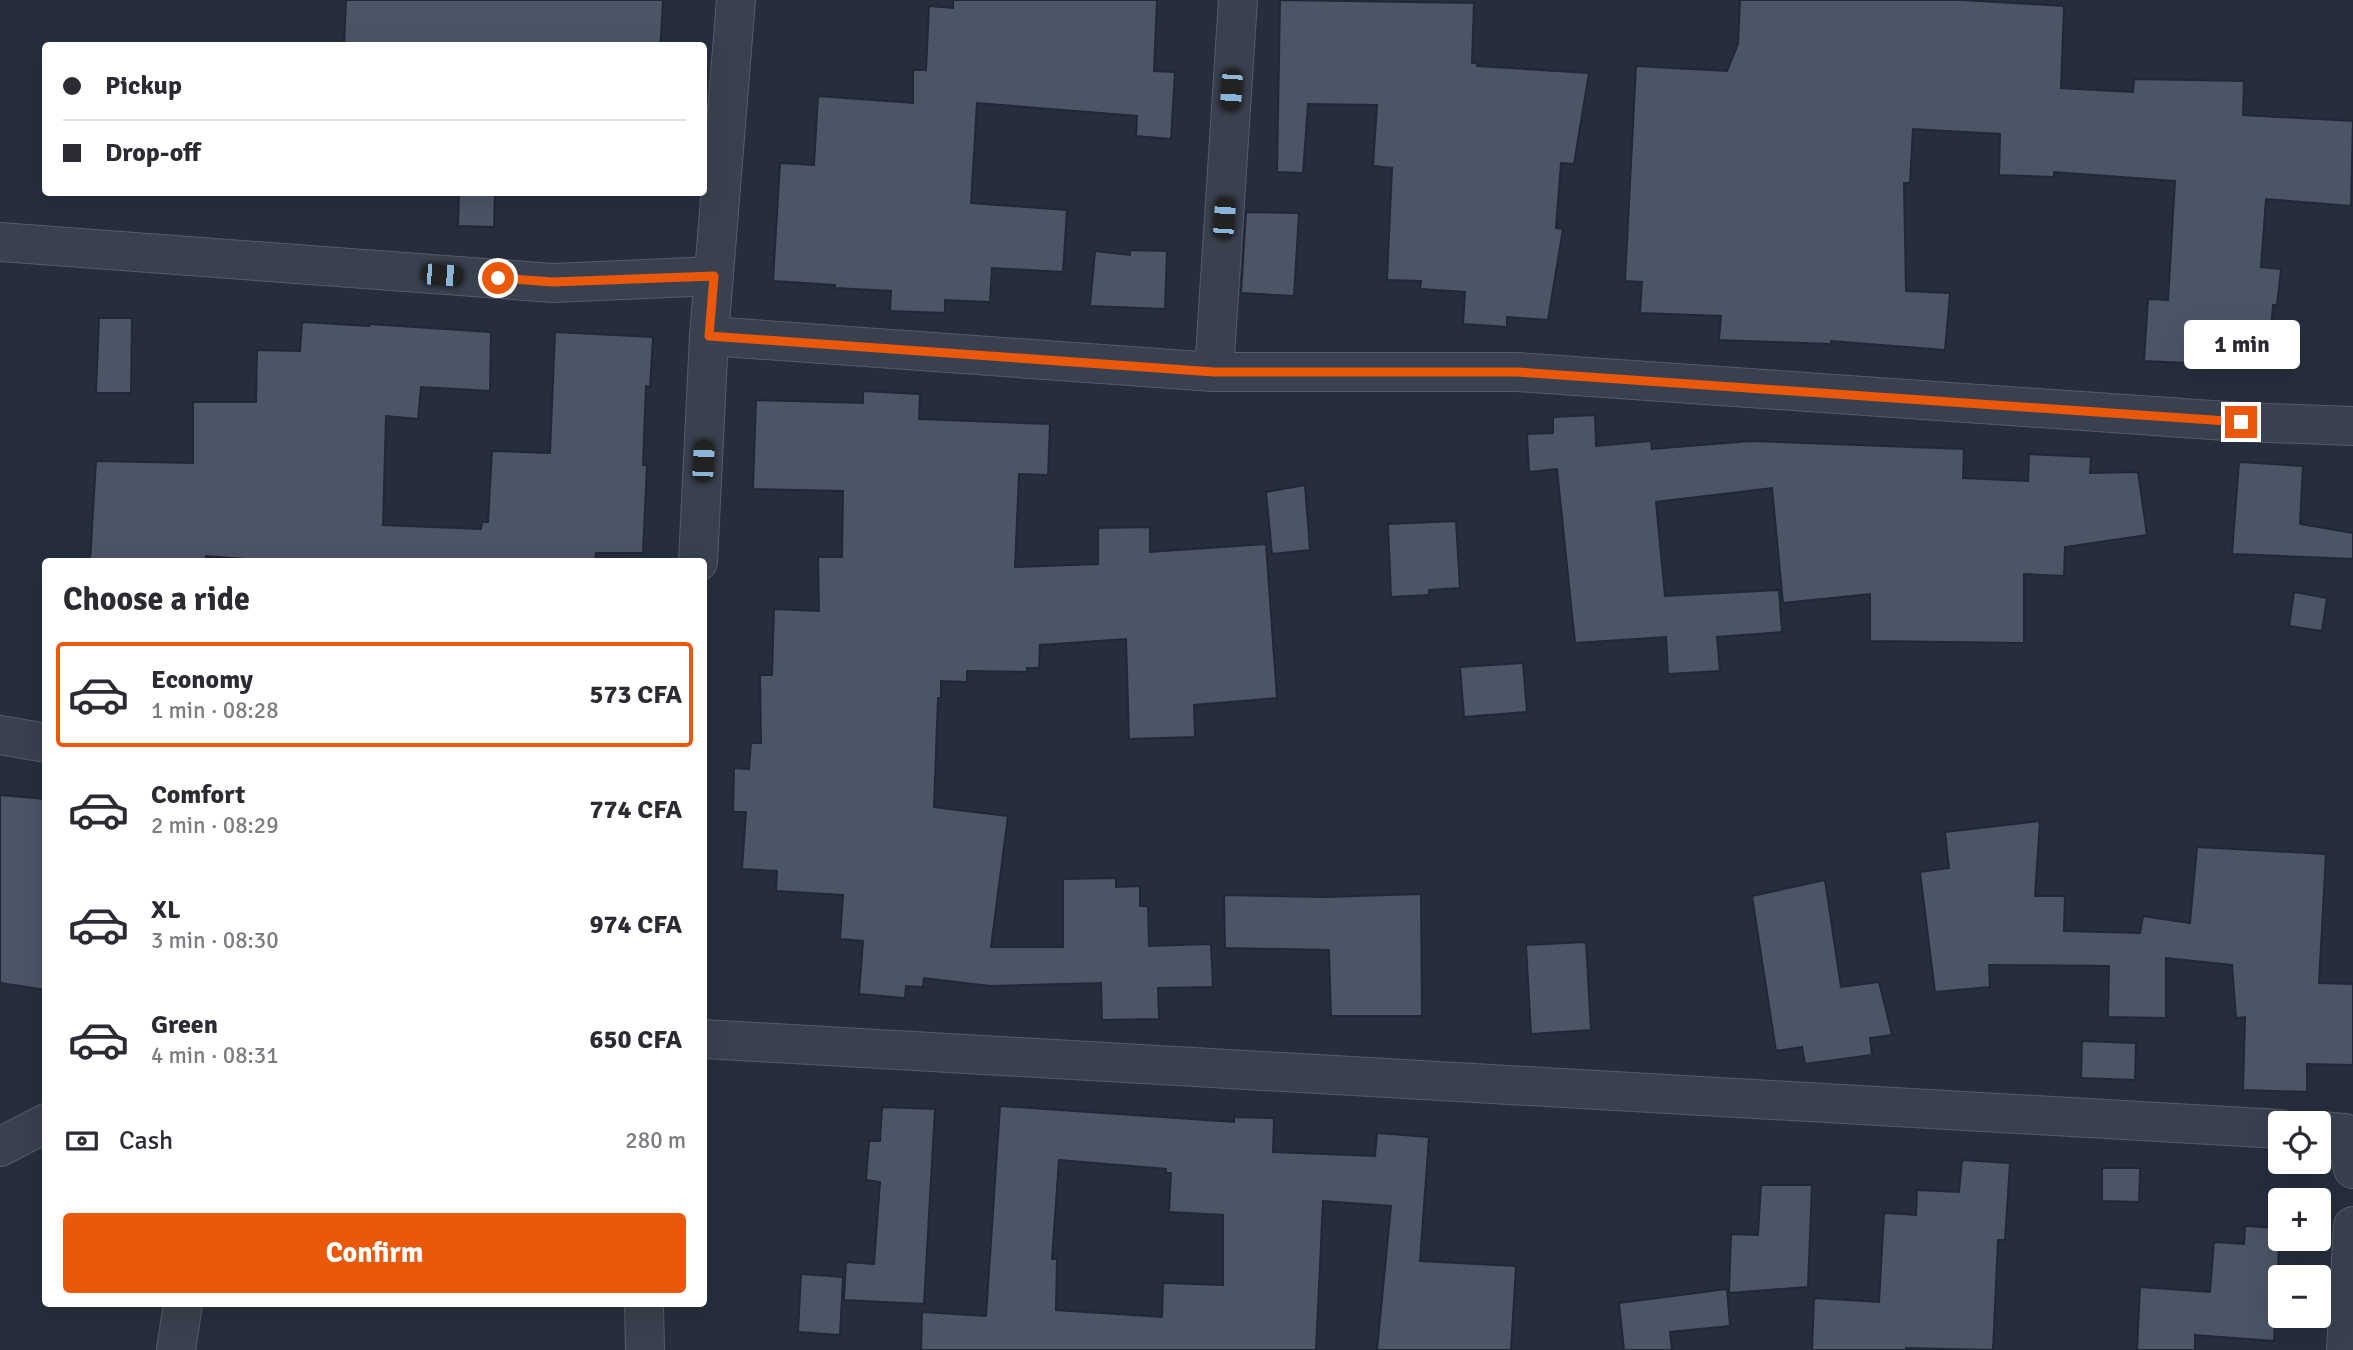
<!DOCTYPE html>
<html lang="en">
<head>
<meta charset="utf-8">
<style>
  body { margin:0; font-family:Signika,sans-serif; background:#f7f7f7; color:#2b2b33; height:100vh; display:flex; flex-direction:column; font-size:26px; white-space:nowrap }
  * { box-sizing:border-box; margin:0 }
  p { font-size:23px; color:#7c7c81 }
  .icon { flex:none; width:38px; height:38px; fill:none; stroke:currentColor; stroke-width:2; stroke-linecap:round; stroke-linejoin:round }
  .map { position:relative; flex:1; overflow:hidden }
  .sheet { position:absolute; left:42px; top:558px; width:665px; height:749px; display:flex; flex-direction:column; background:#fff; border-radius:7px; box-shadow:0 7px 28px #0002 }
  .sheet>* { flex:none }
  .hud { position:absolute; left:42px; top:42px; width:665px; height:154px; border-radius:7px; box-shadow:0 7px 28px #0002; display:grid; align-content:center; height:154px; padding:0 21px; background:#fff }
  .buttons { position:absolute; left:2268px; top:1111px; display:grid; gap:14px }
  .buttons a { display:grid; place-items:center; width:63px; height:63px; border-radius:7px; background:#fff; box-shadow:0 7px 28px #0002; font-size:35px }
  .end { position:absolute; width:32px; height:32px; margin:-16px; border:9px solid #ea580c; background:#fff; box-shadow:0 0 0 4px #fff }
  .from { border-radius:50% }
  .bubble { position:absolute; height:49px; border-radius:7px; background:#fff; box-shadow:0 7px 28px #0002; font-size:23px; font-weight:700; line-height:49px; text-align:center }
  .car { position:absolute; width:21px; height:42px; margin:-21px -10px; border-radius:9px; box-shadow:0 0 5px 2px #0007; background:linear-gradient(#222 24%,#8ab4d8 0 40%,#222 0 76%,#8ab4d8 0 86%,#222 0) }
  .hud b { display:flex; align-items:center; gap:24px; height:66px; font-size:26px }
  .hud b+b { border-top:2px solid #e1e1e2 }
  .hud i { width:18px; height:18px; background:#2b2b33 }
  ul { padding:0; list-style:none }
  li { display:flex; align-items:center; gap:21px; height:105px; margin:0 14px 10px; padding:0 7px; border:4px solid transparent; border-radius:7px }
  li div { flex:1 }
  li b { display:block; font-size:26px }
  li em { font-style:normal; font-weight:700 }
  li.on { border-color:#ea580c }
  li>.icon { width:63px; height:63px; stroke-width:1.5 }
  h2 { padding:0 21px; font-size:32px; line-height:84px }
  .pay { display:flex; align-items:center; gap:18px; height:77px; padding:0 21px; font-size:26px }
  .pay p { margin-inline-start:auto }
  .action { display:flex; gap:14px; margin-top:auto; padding:14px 21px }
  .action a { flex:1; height:80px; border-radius:7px; background:#ea580c; color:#fff; font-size:28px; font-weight:700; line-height:80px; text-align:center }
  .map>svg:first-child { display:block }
  .building { fill:#4c5566; stroke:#212835; stroke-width:2; fill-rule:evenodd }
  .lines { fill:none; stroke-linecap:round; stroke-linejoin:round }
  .minor-casing { stroke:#555c68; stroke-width:40 }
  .minor { stroke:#3a414e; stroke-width:38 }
  .route { stroke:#ea580c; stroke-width:9 }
</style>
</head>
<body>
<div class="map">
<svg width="2353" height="1350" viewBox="0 0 2353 1350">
  <rect width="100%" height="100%" fill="#262e3d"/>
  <!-- building -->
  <g class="building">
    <path d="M346 0H663L661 37 660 46H344Z"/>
    <path d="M953 0H1157L1154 71 1175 72 1171 139 1136 136 1137 116 977 103 971 203 1067 210 1063 272 992 268 990 302 945 300V313L890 311 891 291 835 288V285L773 281 780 163 814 165 818 96 913 103V70H926L929 6 953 8Z"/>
    <path d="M1280 0 1474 3 1472 63H1477V66L1589 73 1574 164 1561 163 1556 228 1563 229 1548 320 1507 317V327L1463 324 1465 292 1420 289 1421 281 1387 280 1392 168 1373 166 1377 105 1308 104 1303 173 1277 172Z"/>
    <path d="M1740 0H1962L2064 6 2061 88 2133 92 2134 79 2244 81 2243 115 2353 121 2351 206 2266 199 2261 267 2281 269 2277 305H2273L2269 359 2208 354 2207 364 2144 361 2148 299 2168 300 2175 181 2054 172V177L1999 175 2000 134 1913 129 1910 183H1904L1906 291 1950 293 1945 350 1831 341V344L1719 340 1721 316 1640 313 1642 282 1625 281 1636 66 1727 71 1738 44Z"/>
    <path d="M459 192H495L494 227 458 226Z"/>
    <path d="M1246 212 1299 213 1294 296 1241 293Z"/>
    <path d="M1130 250 1167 251 1165 309 1090 306 1095 251 1130 255Z"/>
    <path d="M99 318H132L131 393H96Z"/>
    <path d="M302 322 369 326V324L491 332 490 391 421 387 418 419 386 416 383 525 481 529 482 522H488L492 451 550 453 555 332 653 337 650 387 646 386 643 465H647L643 553H596L595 562H287L206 556V562H90L96 461 193 463V402H256L257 350 300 351Z"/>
    <path d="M863 391 920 394 919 419 1050 424 1048 475 1019 474 1015 567 1098 564V528L1150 527V552L1266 544 1277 698 1194 705 1195 737 1129 739 1126 639 1040 645 1039 668H1027V672L967 671V682L941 681V698H938L934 807 1008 816 991 947H1063V879L1116 878V887L1140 886V906H1148L1149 946 1211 944 1213 987 1158 988 1159 1019 1102 1020 1101 983 990 986 924 978 923 987 906 986 905 998 859 994 863 941 840 939 843 895 776 891 777 871 742 869 746 812H733L734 768 749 769 751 743H761L760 675H772L774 609 819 611 818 557H842L843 491 753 489 756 400 863 403Z"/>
    <path d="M1595 415 1596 446 1651 441 1652 449 1751 441 1964 449 1963 478 2028 481 2029 454 2091 457 2090 473 2138 472 2147 535 2065 547 2064 576 2024 574V643L1870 641V594L1783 603 1772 488 1656 502 1665 596 1779 590 1782 632 1717 637 1720 671 1668 674 1666 637 1575 643 1557 469 1529 472 1527 434 1553 433V417Z"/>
    <path d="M2239 462 2303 466 2300 524 2353 533V559L2232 554Z"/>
    <path d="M1305 485 1310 550 1272 554 1266 492Z"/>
    <path d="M1456 521 1460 588 1429 590V595L1391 597 1388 524Z"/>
    <path d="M2294 592 2327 598 2322 631 2289 626Z"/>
    <path d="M1523 663 1527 712 1464 717 1460 667Z"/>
    <path d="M0 795 46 799V990L0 983Z"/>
    <path d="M2040 821 2035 896H2065L2064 931 2140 933 2143 916 2190 923 2197 847 2326 854 2319 983 2353 984V1065L2307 1064V1092L2243 1090 2245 1017 2236 1018 2232 965 2166 958V1018L2108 1017 2109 966 1989 965 1990 987 1935 992 1920 872 1949 868 1945 832Z"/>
    <path d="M1825 880 1841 987 1879 982 1892 1035 1870 1038 1872 1055 1805 1064 1802 1047 1776 1051 1752 896Z"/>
    <path d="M1421 894 1422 1016H1331L1329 950 1225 948 1224 895 1326 897Z"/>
    <path d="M1586 942 1591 1030 1531 1034 1526 945Z"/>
    <path d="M2082 1041 2136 1043 2135 1080 2081 1078Z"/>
    <path d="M1000 1106 1234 1122V1117L1274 1118 1273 1152 1375 1156 1377 1133 1429 1137 1420 1261 1516 1266 1511 1350H1377L1391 1206 1323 1201 1316 1350H921L922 1312 986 1316ZM1059 1160 1166 1169V1173H1171L1169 1212 1223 1215V1285L1163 1283 1162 1317 1056 1310 1057 1259H1052Z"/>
    <path d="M882 1107 935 1109 924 1304 844 1300 846 1262 874 1264 880 1182 866 1180 869 1141H880Z"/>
    <path d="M1962 1160 2010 1163 2005 1240H1998L1993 1350 1906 1348V1350H1812L1814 1298 1879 1302 1884 1213 1916 1215 1917 1190 1959 1192Z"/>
    <path d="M2102 1168H2140L2139 1202 2102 1201Z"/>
    <path d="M1761 1185H1812L1808 1287 1729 1293 1731 1234 1758 1235Z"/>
    <path d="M2245 1226 2280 1228 2274 1341 2195 1335V1350H2137L2140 1287 2210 1292 2214 1242 2244 1244Z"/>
    <path d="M801 1274 843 1277 840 1335 798 1332Z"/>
    <path d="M1727 1289 1730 1326 1670 1332 1672 1350H1624L1619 1303Z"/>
  </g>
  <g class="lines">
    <defs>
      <g id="minor">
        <path d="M0 242 553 283 714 276"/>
        <path d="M709 336 1214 372H1517L2241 422 2353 426"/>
        <path d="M1214 372 1238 0"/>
        <path d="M698 562 709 336 736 0"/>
        <path d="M0 735 46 743"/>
        <path d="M704 1039 2280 1129"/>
        <path d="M2319 1131 2345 1133 2353 1169"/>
        <path d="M0 1147 46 1123"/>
        <path d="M644 1304 645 1350"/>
        <path d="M176 1350 183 1304"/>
        <path d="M2346 1350 2353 1226"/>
      </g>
    </defs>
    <!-- minor casing -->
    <use href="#minor" class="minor-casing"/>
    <!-- minor -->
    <use href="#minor" class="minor"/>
  </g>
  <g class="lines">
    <!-- route -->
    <path class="route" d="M498 278 553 282 714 276 709 336 1214 372H1517L2241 422"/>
  </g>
</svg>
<div class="buttons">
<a><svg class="icon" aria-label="locate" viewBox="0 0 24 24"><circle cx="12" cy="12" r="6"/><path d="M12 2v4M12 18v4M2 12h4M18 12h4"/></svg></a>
<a>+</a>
<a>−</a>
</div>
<i class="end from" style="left:498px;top:278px"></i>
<i class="end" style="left:2241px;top:422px"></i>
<div class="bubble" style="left:2184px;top:320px;width:116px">1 min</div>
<i class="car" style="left:1231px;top:90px;rotate:184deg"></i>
<i class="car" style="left:1224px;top:218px;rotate:4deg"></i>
<i class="car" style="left:442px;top:275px;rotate:94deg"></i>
<i class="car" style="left:703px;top:461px;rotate:3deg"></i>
<div class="hud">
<b><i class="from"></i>Pickup</b>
<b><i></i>Drop-off</b>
</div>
<section class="sheet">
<h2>Choose a ride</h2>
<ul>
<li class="on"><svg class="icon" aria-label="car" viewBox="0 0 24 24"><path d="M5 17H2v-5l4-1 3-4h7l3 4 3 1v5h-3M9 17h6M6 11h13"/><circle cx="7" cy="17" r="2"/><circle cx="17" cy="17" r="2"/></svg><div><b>Economy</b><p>1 min · 08:28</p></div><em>573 CFA</em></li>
<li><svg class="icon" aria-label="car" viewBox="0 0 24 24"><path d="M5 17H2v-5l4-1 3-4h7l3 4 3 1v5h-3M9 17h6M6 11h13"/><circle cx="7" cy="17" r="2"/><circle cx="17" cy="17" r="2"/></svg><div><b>Comfort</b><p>2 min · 08:29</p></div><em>774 CFA</em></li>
<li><svg class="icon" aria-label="car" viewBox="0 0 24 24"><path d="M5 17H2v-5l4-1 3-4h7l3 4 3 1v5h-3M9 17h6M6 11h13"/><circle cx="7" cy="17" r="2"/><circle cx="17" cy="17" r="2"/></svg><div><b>XL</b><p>3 min · 08:30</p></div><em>974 CFA</em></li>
<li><svg class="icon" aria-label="car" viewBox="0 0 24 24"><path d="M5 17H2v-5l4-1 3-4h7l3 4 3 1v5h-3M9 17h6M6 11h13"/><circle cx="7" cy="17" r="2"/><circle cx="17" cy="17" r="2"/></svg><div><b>Green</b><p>4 min · 08:31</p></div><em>650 CFA</em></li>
</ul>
<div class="pay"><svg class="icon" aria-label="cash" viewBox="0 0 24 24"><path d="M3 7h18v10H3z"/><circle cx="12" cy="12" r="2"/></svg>Cash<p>280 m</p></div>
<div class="action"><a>Confirm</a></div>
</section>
</div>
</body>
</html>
